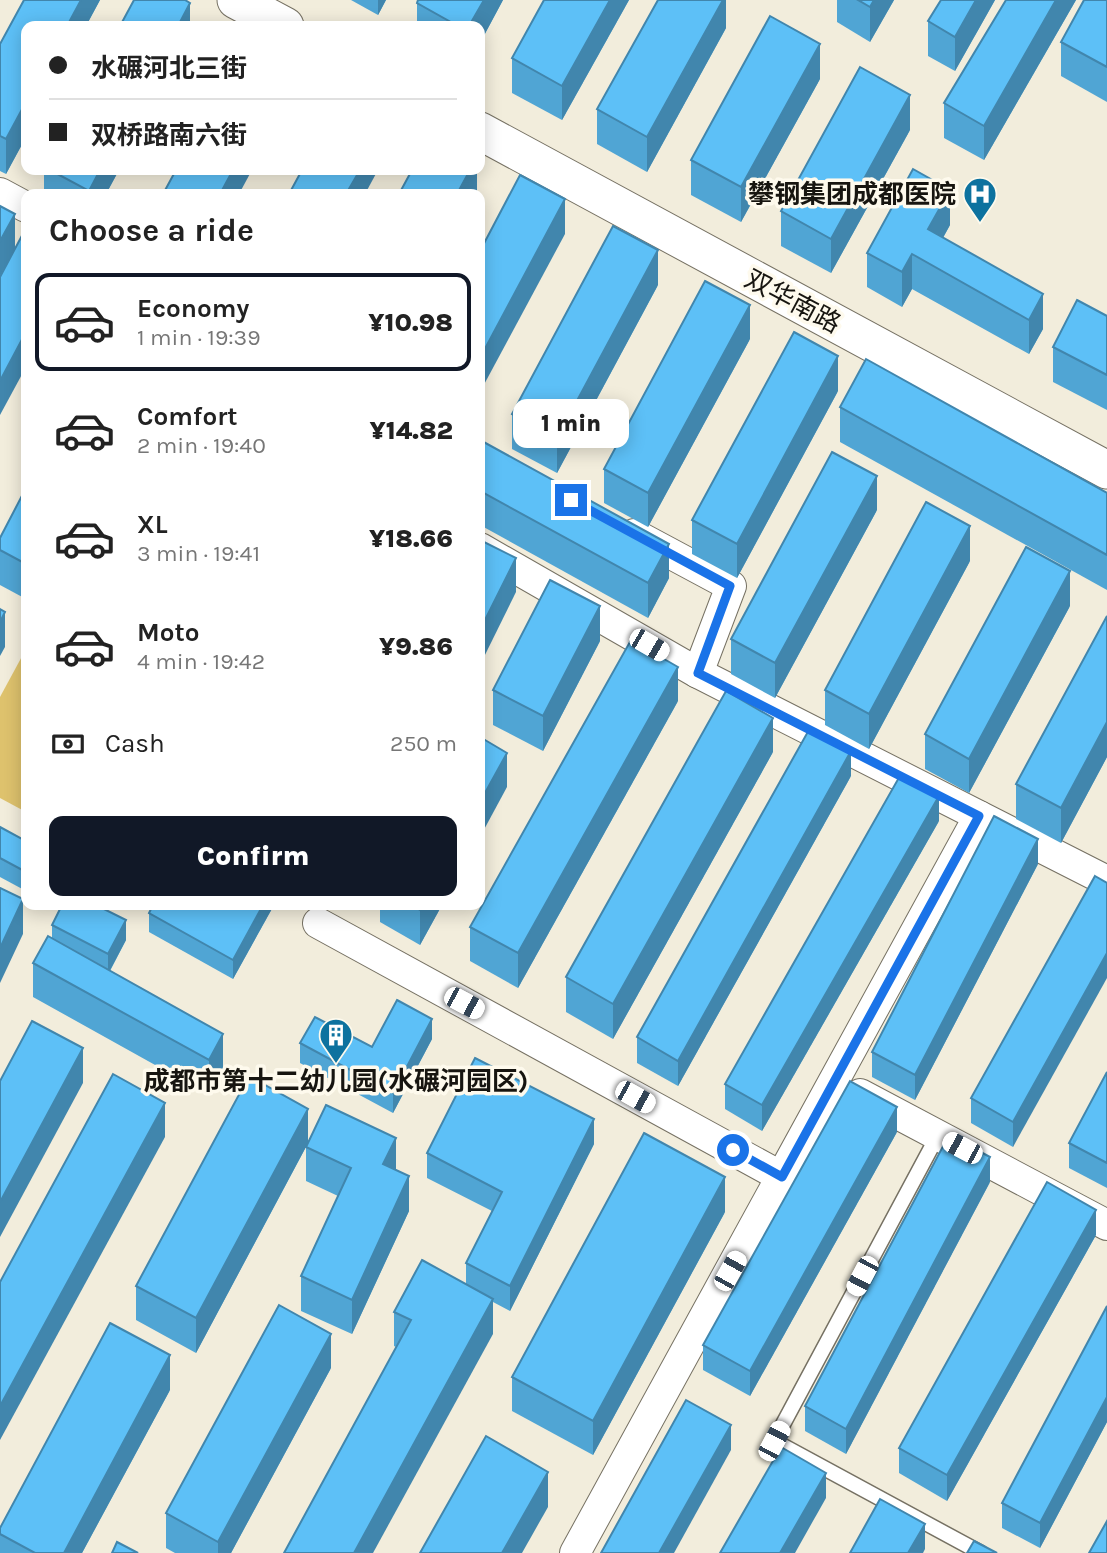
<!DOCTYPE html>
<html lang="en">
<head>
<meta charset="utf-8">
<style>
  body { margin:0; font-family:Karla,"Noto Sans SC",sans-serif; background:#f2f2f2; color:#222; height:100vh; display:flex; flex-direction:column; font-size:26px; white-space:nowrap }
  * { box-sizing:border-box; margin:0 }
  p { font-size:23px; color:#767676 }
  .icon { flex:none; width:38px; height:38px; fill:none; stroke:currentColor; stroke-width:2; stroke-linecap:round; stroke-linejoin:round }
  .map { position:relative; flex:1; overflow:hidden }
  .sheet { position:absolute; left:21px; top:189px; width:464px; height:721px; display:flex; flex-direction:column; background:#fff; border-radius:14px; box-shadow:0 4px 18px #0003 }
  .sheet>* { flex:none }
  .guide { position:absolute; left:21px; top:21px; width:464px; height:154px; border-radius:14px; box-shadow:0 4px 18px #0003; display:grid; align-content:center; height:154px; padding:0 28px; background:#fff }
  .end { position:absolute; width:32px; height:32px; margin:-16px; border:9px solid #1a73e8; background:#fff; box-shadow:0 0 0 4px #fff }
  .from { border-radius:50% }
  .bubble { position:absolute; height:49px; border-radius:14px; background:#fff; box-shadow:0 4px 18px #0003; font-size:23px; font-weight:800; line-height:49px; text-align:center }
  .car { position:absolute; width:21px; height:42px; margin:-21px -10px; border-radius:9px; box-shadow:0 0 5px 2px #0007; background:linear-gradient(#fff 24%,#345 0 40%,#fff 0 76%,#345 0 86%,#fff 0) }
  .guide b { display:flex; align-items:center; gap:24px; height:66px; font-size:26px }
  .guide b+b { border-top:2px solid #e0e0e0 }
  .guide i { width:18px; height:18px; background:#222 }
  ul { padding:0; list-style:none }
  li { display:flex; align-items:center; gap:21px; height:98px; margin:0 14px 10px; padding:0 14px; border:4px solid transparent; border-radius:14px }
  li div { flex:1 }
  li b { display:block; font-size:26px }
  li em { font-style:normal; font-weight:800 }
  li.selected { border-color:#111827 }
  li>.icon { width:63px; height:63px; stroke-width:1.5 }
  h2 { padding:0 28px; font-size:32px; line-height:84px }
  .pay { display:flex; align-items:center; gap:18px; height:77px; padding:0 28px; font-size:26px }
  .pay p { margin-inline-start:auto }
  .action { display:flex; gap:14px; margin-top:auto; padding:14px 28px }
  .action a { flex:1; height:80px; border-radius:14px; background:#111827; color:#fff; font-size:28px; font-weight:800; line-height:80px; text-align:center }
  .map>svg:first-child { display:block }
  .green { fill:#dec26d }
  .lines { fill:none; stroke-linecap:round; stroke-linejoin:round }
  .service-casing { stroke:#767163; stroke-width:17 }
  .minor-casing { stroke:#767163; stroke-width:32 }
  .tertiary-casing { stroke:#767163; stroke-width:39 }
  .service { stroke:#fff; stroke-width:14 }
  .minor { stroke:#fff; stroke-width:30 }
  .tertiary { stroke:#fff; stroke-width:37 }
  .wall { fill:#50a5d4 }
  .shaded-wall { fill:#4186ad }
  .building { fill:#5dc0f7; stroke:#4186ad; stroke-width:2 }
  .route { stroke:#1a73e8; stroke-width:9 }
  .labels { text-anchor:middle; stroke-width:7; stroke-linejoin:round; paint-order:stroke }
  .poi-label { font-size:26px; font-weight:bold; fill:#171510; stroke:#fefaed; text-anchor:end }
  .street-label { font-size:26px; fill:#171510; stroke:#fefaed }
</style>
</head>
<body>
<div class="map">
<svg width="1107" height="1553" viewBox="0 0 1107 1553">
  <rect width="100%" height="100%" fill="#f2eddc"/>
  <!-- green -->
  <path class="green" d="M26 649V812L0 798V697Z"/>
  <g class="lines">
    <defs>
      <path id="service" d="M938 1135 774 1441 981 1553"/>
      <g id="minor">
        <path d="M0 193 26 207"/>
        <path d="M634 534 731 586 698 673"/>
        <path d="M480 548 698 673 1107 881"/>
        <path d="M318 923 782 1177"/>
        <path d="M860 1094 1107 1225"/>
        <path d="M575 1553 979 816"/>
      </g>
      <g id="tertiary">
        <path d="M236 0 285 26"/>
        <path d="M480 131 1107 470"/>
      </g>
    </defs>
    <!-- service casing -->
    <use href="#service" class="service-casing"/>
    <!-- minor casing -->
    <use href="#minor" class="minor-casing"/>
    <!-- tertiary casing -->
    <use href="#tertiary" class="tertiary-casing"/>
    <!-- service -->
    <use href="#service" class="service"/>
    <!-- minor -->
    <use href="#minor" class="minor"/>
    <!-- tertiary -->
    <use href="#tertiary" class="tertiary"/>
  </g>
  <!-- wall -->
  <g class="wall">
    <path d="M24 0H100L86 26H26V137L6 174 0 171V44Z"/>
    <path d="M351 0H386L378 15Z"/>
    <path d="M418 0H503L480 43V26H417V3Z"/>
    <path d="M544 0H629L562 120 512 93V58Z"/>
    <path d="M726 0V28L647 172 597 144V109Z"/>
    <path d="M837 0H894L870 42 837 22Z"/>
    <path d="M941 0H995L955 71 928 56V21Z"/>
    <path d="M1006 0H1076L984 160 944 138V103Z"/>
    <path d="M1107 0V102L1061 76V42Z"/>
    <path d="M820 79 741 222 691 195V160Z"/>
    <path d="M910 130 831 273 781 246V211Z"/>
    <path d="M44 170H119L106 194H44Z"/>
    <path d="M950 225 943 238 1043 329 1029 354 912 289 902 307 867 287V253Z"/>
    <path d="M658 285 557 473 512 449V414Z"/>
    <path d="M1107 316V410L1053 382V347Z"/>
    <path d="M750 339 648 527 604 503V469Z"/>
    <path d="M838 391 737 578 692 554V520Z"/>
    <path d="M840 407 1107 493V590L840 442Z"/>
    <path d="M480 440 669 578 648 618 480 525Z"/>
    <path d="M26 488V599L0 585V538Z"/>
    <path d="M877 510 775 698 731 674V639Z"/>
    <path d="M970 561 869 749 825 725V690Z"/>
    <path d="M1070 606 969 793 925 769V734Z"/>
    <path d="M1107 616V757L1061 843 1016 819V784Z"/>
    <path d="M600 641 543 751 493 725V690Z"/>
    <path d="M678 701 518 988 470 961V927Z"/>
    <path d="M773 752 613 1039 566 1012V977Z"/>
    <path d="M851 776 678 1086 637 1063V1037Z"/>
    <path d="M939 821 762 1131 725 1109V1084Z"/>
    <path d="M0 827 26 841V891L0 877Z"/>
    <path d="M1038 864 915 1100 872 1077V1052Z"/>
    <path d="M1095 876 1013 1147 971 1123V1098Z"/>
    <path d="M53 905H103L101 907 126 940 110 971 223 1069 209 1095 33 997V963L52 938V925L60 908Z"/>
    <path d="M274 905 233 979 149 932V913Z"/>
    <path d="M380 905H442L420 945 380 922Z"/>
    <path d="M432 1039 393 1113 300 1063V1043L372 1047Z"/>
    <path d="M1107 1072V1188L1069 1168V1143Z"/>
    <path d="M897 1132 750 1396 703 1370V1345Z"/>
    <path d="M308 1143 396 1170 409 1211 352 1334 301 1311V1276L338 1196 306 1181V1147L196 1353 136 1320V1286Z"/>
    <path d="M594 1144 510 1311 493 1302V1334L396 1347 394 1346V1312L466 1284V1263L492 1211 427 1178V1153Z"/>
    <path d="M990 1182 846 1454 805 1431V1406Z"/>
    <path d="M725 1212 593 1455 512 1411V1377Z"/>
    <path d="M1096 1235 947 1501 899 1473V1448Z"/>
    <path d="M1107 1306V1422L1040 1548 1002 1528V1503Z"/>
    <path d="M331 1368 231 1553H175L166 1548V1513Z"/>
    <path d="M170 1390 82 1553H0V1528Z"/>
  </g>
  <!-- shaded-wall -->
  <g class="shaded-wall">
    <path d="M81 0H100L86 26H67Z"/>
    <path d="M378 0H386L378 15Z"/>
    <path d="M484 0H503L480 43V26H469Z"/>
    <path d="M610 0H629L562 120V86Z"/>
    <path d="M723 0H726V28L647 172V137Z"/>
    <path d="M874 0H894L870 42V7Z"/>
    <path d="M976 0H995L955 71V37Z"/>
    <path d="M1056 0H1076L984 160V126Z"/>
    <path d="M190 3V26H178Z"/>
    <path d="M820 44V79L741 222V187Z"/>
    <path d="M910 95V130L831 273V239Z"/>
    <path d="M26 102V137L6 174V139Z"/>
    <path d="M100 170H119L106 194H89V191Z"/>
    <path d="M233 170H252L239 194H220Z"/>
    <path d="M360 170H378L365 194H346Z"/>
    <path d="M470 170H477V191L475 194H457Z"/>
    <path d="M950 190V225L928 264V229Z"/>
    <path d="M565 199V234L480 392V358Z"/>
    <path d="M15 214V249L0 276V241Z"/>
    <path d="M658 250V285L557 473V438Z"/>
    <path d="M912 254V289L902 307V272Z"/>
    <path d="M1043 294V329L1029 354V320Z"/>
    <path d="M750 305V339L648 527V493Z"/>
    <path d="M26 332V367L0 415V381Z"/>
    <path d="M838 356V391L737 578V544Z"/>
    <path d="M877 476V510L775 698V663Z"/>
    <path d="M970 526V561L869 749V714Z"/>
    <path d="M669 544V578L648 618V583Z"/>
    <path d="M516 558V592L480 665V630Z"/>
    <path d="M1070 571V606L969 793V759Z"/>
    <path d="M600 606V641L543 751V716Z"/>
    <path d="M5 612V647L0 656V622Z"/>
    <path d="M678 667V701L518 988V953Z"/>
    <path d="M773 718V752L613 1039V1004Z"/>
    <path d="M1107 722V757L1061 843V808Z"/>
    <path d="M851 751V776L678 1086V1061Z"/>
    <path d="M507 753V787L480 837V802Z"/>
    <path d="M939 796V821L762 1131V1105Z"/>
    <path d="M1038 839V864L915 1100V1075Z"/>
    <path d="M23 899V934L0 983V948Z"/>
    <path d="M263 905H274L233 979V960Z"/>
    <path d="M423 905H442L420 945V910Z"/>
    <path d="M126 920V940L108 974V954Z"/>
    <path d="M1107 953V978L1013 1147V1122Z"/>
    <path d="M432 1019V1039L393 1113V1093Z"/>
    <path d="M223 1034V1069L209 1095V1060Z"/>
    <path d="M83 1048V1083L0 1237V1202Z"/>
    <path d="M165 1103V1137L0 1440V1406Z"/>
    <path d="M897 1107V1132L750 1396V1371Z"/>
    <path d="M308 1109V1143L196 1353V1318Z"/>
    <path d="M594 1119V1144L510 1311V1286Z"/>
    <path d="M396 1138V1172L383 1164Z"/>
    <path d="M990 1157V1182L846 1454V1429Z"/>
    <path d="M409 1176V1211L352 1334V1300Z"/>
    <path d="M725 1177V1212L593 1455V1421Z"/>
    <path d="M1096 1210V1235L947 1501V1475Z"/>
    <path d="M493 1299V1334L373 1553H354Z"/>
    <path d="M331 1334V1368L231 1553H218V1542Z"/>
    <path d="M170 1355V1390L82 1553H64Z"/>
    <path d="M1107 1397V1422L1040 1548V1523Z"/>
    <path d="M731 1425V1450L674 1553H659Z"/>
    <path d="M548 1472V1507L522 1553H502Z"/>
    <path d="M826 1473V1498L795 1553H780Z"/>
    <path d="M925 1524V1549L923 1553H908Z"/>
  </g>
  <!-- building -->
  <g class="building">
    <path d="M24 0H81L67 26H26V102L6 139 0 136V44Z"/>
    <path d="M134 0H185L190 3 178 26H120Z"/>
    <path d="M418 0H484L469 26H458L417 3Z"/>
    <path d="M544 0H610L562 86 512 58Z"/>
    <path d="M658 0H723L647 137 597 109Z"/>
    <path d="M858 0H874L870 7Z"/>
    <path d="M941 0H976L955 37 928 21Z"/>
    <path d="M1006 0H1056L984 126 944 103Z"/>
    <path d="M1084 0H1107V67L1061 42Z"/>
    <path d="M770 16 820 44 741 187 691 160Z"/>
    <path d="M860 67 910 95 831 239 781 211Z"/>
    <path d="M913 169 950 190 928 229 1043 294 1029 320 912 254 902 272 867 253Z"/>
    <path d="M50 170H100L89 191Z"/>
    <path d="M176 170H233L220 194H163Z"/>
    <path d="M302 170H360L346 194H289Z"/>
    <path d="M412 170H470L457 194H399Z"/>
    <path d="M520 175 565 199 480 358V251Z"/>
    <path d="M0 206 15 214 0 241Z"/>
    <path d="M613 226 658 250 557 438 512 414Z"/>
    <path d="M26 228V332L0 381V277Z"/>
    <path d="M705 281 750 305 648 493 604 469Z"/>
    <path d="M1077 300 1107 316V375L1053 347Z"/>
    <path d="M794 332 838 356 737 544 692 520Z"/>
    <path d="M866 359 1107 493V555L840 407Z"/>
    <path d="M480 440 669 544 648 583 480 491Z"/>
    <path d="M832 452 877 476 775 663 731 639Z"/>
    <path d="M26 488V564L0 550V538Z"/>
    <path d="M926 502 970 526 869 714 825 690Z"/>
    <path d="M480 540 516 558 480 630Z"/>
    <path d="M1026 547 1070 571 969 759 925 734Z"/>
    <path d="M550 580 600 606 543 716 493 690Z"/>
    <path d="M0 609 5 612 0 622Z"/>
    <path d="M1107 616V722L1061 808 1016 784Z"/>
    <path d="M631 640 678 667 518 953 470 927Z"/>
    <path d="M726 691 773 718 613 1004 566 977Z"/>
    <path d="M810 728 851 751 678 1061 637 1037Z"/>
    <path d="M480 737 507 753 480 802Z"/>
    <path d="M901 774 939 796 762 1105 725 1084Z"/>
    <path d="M994 816 1038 839 915 1075 872 1052Z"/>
    <path d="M0 827 26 841V872L0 858Z"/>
    <path d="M1095 876 1107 883V953L1013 1122 971 1098Z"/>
    <path d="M0 888 23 899 0 948Z"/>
    <path d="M62 905H96L126 920 108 954 52 925Z"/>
    <path d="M153 905H263L233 960 149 913Z"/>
    <path d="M411 905H423L420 910Z"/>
    <path d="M48 936 223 1034 209 1060 33 963Z"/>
    <path d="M397 1000 432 1019 393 1093 300 1043 315 1017 372 1047Z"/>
    <path d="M32 1021 83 1048 0 1202V1081Z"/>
    <path d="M475 1058 594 1119 510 1286 466 1263 502 1192 427 1153Z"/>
    <path d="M1107 1072V1163L1069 1143Z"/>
    <path d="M113 1074 165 1103 0 1406V1282Z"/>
    <path d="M249 1076 308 1109 196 1318 136 1286Z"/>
    <path d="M850 1081 897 1107 750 1371 703 1345Z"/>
    <path d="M326 1105 396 1138 383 1164 409 1176 352 1300 301 1276 351 1168 306 1147Z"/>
    <path d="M644 1133 725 1177 593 1421 512 1377Z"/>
    <path d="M949 1135 990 1157 846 1429 805 1406Z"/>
    <path d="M1047 1182 1096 1210 947 1475 899 1448Z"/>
    <path d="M422 1260 493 1299 354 1553H284L411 1320 394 1312Z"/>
    <path d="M279 1305 331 1334 218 1542 166 1513Z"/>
    <path d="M1107 1306V1397L1040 1523 1002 1503Z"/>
    <path d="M110 1323 170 1355 64 1553H35L0 1534V1528Z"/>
    <path d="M686 1400 731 1425 659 1553H601Z"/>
    <path d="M486 1436 548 1472 502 1553H420Z"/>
    <path d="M781 1447 826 1473 780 1553H720Z"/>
    <path d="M880 1499 925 1524 908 1553H850Z"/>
    <path d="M1107 1521V1553H1089Z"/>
    <path d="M974 1541 997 1553H967Z"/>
    <path d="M117 1542 138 1553H112Z"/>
  </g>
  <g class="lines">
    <!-- route -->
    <path class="route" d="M571 500 730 586 698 673 979 816 782 1177 733 1150"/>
  </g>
  <!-- icons -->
  <defs>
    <symbol id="hospital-pin" viewBox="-11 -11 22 30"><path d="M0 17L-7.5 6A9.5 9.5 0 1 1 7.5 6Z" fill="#0d729f" stroke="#fefaed"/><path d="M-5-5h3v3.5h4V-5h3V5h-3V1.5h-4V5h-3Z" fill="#fff"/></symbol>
    <symbol id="building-pin" viewBox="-11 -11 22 30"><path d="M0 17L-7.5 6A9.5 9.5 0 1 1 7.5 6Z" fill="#0d729f" stroke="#fefaed"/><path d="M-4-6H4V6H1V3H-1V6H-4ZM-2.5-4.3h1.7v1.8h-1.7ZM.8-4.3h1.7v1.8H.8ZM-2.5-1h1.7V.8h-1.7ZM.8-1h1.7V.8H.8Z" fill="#fff"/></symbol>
  </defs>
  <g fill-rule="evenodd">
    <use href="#hospital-pin" x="961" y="175" width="38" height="52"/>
    <use href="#building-pin" x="317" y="1016" width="38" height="52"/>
  </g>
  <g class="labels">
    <!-- poi labels -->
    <g class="poi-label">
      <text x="956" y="203">攀钢集团成都医院</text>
      <text x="336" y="1090" text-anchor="middle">成都市第十二幼儿园(水碾河园区)</text>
    </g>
    <!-- street labels -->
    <g class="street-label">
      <text transform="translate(793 301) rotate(28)" y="9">双华南路</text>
    </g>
  </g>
</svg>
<i class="end from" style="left:733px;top:1150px"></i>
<i class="end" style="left:571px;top:500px"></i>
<div class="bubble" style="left:513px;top:399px;width:116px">1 min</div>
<i class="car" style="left:649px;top:645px;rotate:120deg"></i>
<i class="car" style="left:464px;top:1003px;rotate:118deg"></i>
<i class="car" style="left:635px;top:1097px;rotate:119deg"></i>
<i class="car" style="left:962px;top:1148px;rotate:298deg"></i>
<i class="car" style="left:730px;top:1271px;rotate:29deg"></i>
<i class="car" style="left:862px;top:1276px;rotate:208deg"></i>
<i class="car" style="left:774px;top:1441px;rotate:28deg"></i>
<div class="guide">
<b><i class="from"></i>水碾河北三街</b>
<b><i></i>双桥路南六街</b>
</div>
<section class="sheet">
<h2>Choose a ride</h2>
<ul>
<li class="selected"><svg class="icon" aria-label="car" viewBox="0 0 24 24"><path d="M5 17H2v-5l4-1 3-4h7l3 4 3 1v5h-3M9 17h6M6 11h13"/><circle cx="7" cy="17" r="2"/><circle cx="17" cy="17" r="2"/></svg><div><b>Economy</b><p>1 min · 19:39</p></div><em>¥10.98</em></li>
<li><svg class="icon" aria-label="car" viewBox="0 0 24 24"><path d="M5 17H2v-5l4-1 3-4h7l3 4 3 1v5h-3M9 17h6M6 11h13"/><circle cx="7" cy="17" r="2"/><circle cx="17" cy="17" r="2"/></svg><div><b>Comfort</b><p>2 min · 19:40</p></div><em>¥14.82</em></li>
<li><svg class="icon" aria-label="car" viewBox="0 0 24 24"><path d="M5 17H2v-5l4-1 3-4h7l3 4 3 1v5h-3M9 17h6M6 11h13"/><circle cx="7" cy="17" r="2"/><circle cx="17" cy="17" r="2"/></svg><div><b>XL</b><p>3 min · 19:41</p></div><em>¥18.66</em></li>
<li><svg class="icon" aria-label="car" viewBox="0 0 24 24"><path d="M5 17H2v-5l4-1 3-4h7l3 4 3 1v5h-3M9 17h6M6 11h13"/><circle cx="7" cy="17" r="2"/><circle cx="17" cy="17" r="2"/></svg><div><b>Moto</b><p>4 min · 19:42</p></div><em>¥9.86</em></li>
</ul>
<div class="pay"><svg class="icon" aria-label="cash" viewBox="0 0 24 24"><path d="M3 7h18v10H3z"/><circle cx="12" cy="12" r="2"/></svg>Cash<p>250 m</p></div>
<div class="action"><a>Confirm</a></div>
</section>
</div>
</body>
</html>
